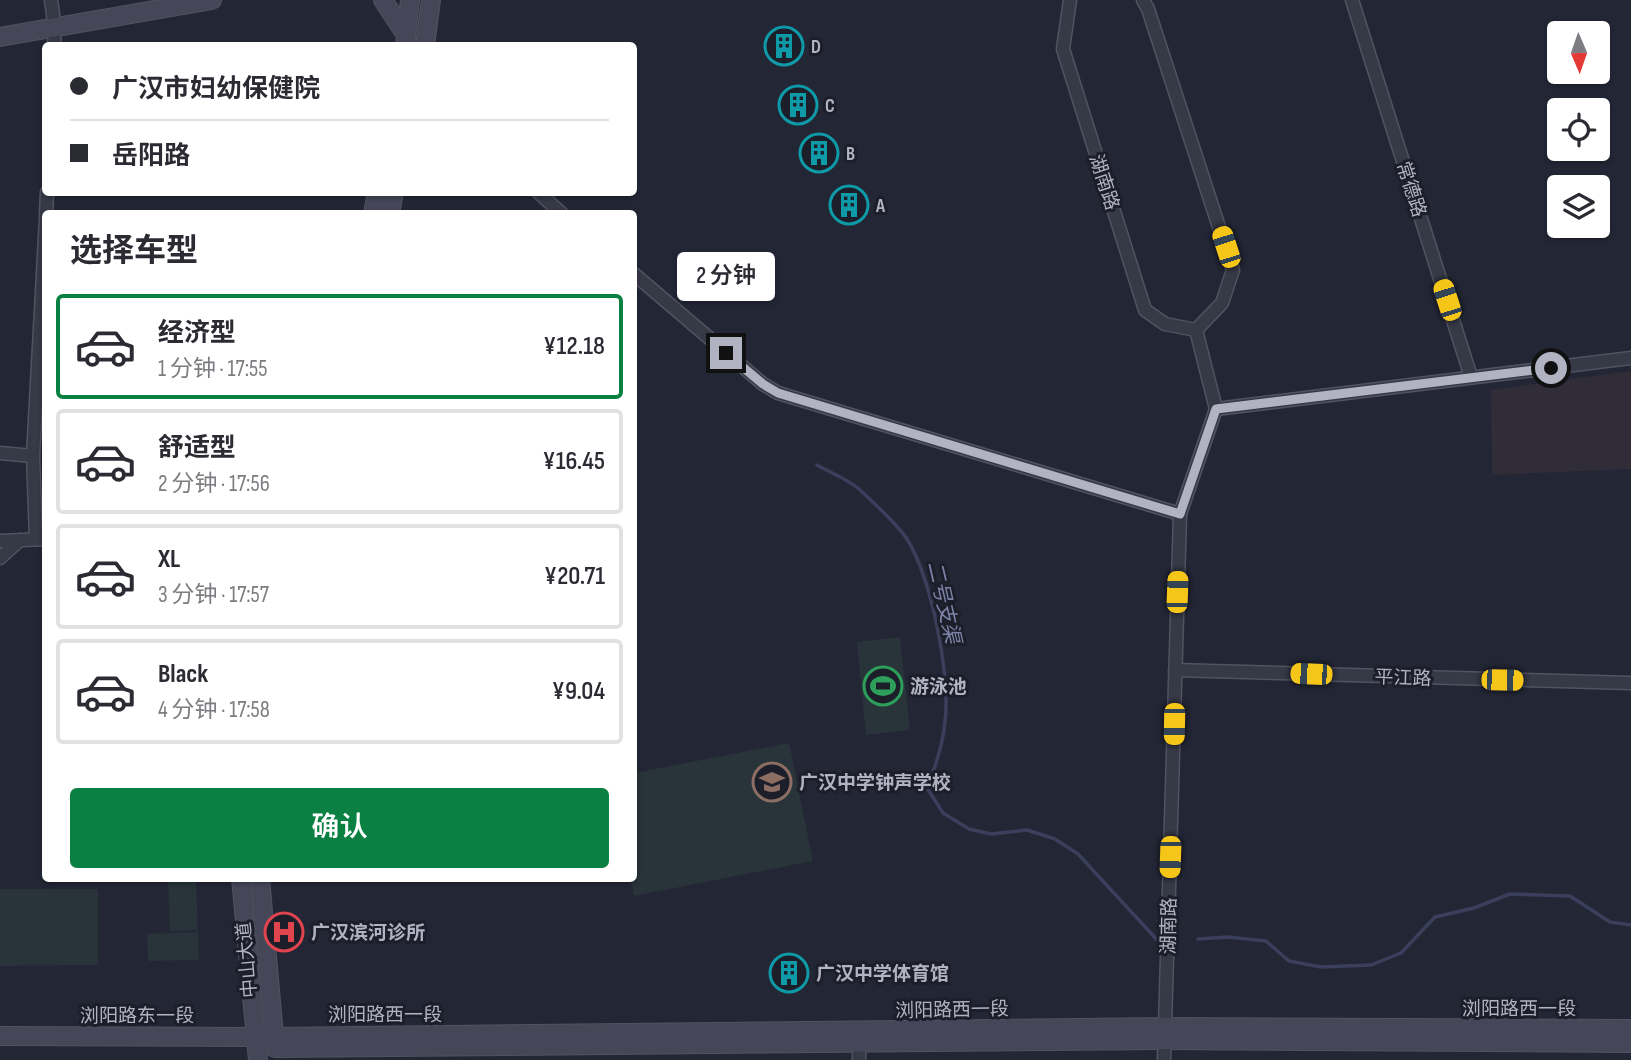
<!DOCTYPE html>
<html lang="zh">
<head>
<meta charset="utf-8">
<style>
  body { margin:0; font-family:"Sofia Sans Condensed","Noto Sans SC",sans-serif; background:#f2f2f3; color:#2b2b33; height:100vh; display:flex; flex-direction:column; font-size:26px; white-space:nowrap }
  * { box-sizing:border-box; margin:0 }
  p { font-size:23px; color:#7c7c81 }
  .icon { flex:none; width:38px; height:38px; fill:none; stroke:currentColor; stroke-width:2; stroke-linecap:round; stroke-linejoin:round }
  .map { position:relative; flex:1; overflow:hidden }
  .details { position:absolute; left:42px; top:210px; width:595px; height:672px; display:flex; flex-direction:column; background:#fff; border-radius:7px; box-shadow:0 2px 5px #0004 }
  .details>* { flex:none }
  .banner { position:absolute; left:42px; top:42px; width:595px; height:154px; border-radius:7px; box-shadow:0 2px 5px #0004; display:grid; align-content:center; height:154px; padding:0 28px; background:#fff }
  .needle { width:46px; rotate:178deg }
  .controls { position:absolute; left:1547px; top:21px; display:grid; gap:14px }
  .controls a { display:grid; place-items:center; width:63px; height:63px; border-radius:7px; background:#fff; box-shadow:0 2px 5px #0004; font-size:35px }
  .end { position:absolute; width:32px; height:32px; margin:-16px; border:9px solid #b1b3c2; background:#111; box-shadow:0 0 0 4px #111 }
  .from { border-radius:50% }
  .bubble { position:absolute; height:49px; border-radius:7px; background:#fff; box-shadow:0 2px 5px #0004; font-size:23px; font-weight:600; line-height:49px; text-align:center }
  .car { position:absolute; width:21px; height:42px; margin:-21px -10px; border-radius:9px; box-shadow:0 0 5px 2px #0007; background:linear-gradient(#f5c518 24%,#345 0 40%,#f5c518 0 76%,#345 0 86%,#f5c518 0) }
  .banner b { display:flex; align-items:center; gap:24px; height:66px; font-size:26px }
  .banner b+b { border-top:2px solid #e1e1e2 }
  .banner i { width:18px; height:18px; background:#2b2b33 }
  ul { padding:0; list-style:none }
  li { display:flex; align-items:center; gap:21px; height:105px; margin:0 14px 10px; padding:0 14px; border:4px solid #e1e1e2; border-radius:7px }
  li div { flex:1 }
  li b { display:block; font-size:26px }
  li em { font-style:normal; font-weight:600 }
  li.on { border-color:#0b8043 }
  li>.icon { width:63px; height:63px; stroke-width:1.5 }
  h2 { padding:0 28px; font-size:32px; line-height:84px }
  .primary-button { display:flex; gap:14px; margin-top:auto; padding:14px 28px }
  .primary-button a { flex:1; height:80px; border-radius:7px; background:#0b8043; color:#fff; font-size:28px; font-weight:600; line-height:80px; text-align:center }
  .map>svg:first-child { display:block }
  .medical { fill:#312d38 }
  .green { fill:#283439 }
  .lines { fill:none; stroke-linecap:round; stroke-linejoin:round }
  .stream { stroke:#3a405c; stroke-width:3.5 }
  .street-casing { stroke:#515360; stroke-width:15 }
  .secondary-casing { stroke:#515360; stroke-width:20 }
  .street { stroke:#363946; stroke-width:12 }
  .secondary { stroke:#454758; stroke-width:18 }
  .route { stroke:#b1b3c2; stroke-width:9 }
  .labels { text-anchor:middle; stroke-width:6; stroke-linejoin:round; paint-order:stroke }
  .poi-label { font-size:19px; font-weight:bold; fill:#b1b3c2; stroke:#1c1e2a; text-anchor:start }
  .street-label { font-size:19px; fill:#b1b3c2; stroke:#1c1e2a }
  .water-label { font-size:21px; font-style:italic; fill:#7c84a7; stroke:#1c1e2a }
</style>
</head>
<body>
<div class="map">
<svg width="1631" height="1060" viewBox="0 0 1631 1060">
  <rect width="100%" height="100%" fill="#232635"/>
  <!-- medical -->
  <path class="medical" d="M1631 371V469L1492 475 1491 390Z"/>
  <!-- green -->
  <g class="green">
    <path d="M900 637 910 730 866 735 857 642Z"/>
    <path d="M789 743 813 861 634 896 631 879 634 878V773Z"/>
    <path d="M168 880H196L198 930 170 931Z"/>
    <path d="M98 889V965L0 966V889Z"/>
    <path d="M198 932 199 960 148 961 147 934Z"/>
  </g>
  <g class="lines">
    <!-- stream -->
    <g class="stream">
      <path d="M817 465C831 473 847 479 859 489 873 502 889 517 901 531 930 564 951 677 945 721 943 745 935 767 927 788L943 813 969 829 991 834 1027 830 1055 839 1078 854 1159 942"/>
      <path d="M1198 939 1228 937 1266 941 1289 961 1321 967 1371 965 1401 953 1435 917 1474 908 1510 894 1570 896 1610 922 1631 925"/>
    </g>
    <defs>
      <g id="street">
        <path d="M51 0 55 29 54 46"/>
        <path d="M1070 0 1063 49 1145 310 1165 324 1196 330 1216 409 1180 514 1164 1060"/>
        <path d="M1143 0 1148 9 1233 270 1222 303 1196 330"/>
        <path d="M1352 0 1471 377"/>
        <path d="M538 192 562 214"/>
        <path d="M46 214 47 192"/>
        <path d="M634 274 763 384 778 393 1180 514"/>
        <path d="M1216 409 1631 358"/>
        <path d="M0 453 33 456"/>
        <path d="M36 539 33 456 46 218"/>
        <path d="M0 541 46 539"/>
        <path d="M0 558 20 540"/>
        <path d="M1175 670 1631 683"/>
        <path d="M859 1060V1036"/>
      </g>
      <g id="secondary">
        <path d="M383 0 406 35"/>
        <path d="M0 37 212 0"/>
        <path d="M405 46 410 0"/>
        <path d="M425 46 431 0"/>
        <path d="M373 214 377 192"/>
        <path d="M390 214 394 192"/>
        <path d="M241 878 258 1060"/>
        <path d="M260 878 275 1046"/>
        <path d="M0 1036 273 1037 1166 1027 1631 1029"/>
        <path d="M275 1048 1165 1040 1631 1043"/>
      </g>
    </defs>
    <!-- street casing -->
    <use href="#street" class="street-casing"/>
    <!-- secondary casing -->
    <use href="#secondary" class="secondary-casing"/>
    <!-- street -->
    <use href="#street" class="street"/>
    <!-- secondary -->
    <use href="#secondary" class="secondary"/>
  </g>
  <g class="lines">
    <!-- route -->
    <path class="route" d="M726 353 763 384 778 393 1180 514 1216 409 1551 368"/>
  </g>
  <!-- icons -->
  <defs>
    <symbol id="building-ring" viewBox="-11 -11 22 22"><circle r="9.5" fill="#1c1e2a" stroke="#0f9aa8" stroke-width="1.5"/><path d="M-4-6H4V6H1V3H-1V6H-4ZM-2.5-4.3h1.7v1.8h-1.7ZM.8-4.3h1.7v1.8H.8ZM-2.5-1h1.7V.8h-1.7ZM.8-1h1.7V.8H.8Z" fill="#0f9aa8"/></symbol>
    <symbol id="stadium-ring" viewBox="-11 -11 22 22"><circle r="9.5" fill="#1c1e2a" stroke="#2e9e5b" stroke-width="1.5"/><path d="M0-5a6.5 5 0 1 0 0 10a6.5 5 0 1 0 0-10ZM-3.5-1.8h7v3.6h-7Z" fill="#2e9e5b"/></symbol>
    <symbol id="school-ring" viewBox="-11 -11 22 22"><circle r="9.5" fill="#1c1e2a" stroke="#8d6e63" stroke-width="1.5"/><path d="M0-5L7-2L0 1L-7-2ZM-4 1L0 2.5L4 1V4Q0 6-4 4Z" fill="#8d6e63"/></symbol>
    <symbol id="hospital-ring" viewBox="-11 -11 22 22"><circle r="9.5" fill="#1c1e2a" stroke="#e0444e" stroke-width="1.5"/><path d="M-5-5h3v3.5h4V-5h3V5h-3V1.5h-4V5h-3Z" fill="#e0444e"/></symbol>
  </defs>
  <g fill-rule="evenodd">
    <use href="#building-ring" x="762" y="24" width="44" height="44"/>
    <use href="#building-ring" x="776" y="83" width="44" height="44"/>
    <use href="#building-ring" x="797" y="131" width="44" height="44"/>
    <use href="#building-ring" x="827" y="183" width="44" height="44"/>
    <use href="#stadium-ring" x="861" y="664" width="44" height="44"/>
    <use href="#school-ring" x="750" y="760" width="44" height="44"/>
    <use href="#hospital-ring" x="262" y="910" width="44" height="44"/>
    <use href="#building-ring" x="767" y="951" width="44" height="44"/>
  </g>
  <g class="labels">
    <!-- poi labels -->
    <g class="poi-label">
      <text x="811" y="53">D</text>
      <text x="825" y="112">C</text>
      <text x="846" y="160">B</text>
      <text x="876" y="212">A</text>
      <text x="910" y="693">游泳池</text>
      <text x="799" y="789">广汉中学钟声学校</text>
      <text x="311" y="939">广汉滨河诊所</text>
      <text x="816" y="980">广汉中学体育馆</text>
    </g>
    <!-- street labels -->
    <g class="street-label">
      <text transform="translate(1105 182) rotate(72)" y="7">湖南路</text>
      <text transform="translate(1412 189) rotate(72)" y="7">常德路</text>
      <text transform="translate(1403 677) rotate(2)" y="7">平江路</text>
      <text transform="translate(1168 926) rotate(-89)" y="7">湖南路</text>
      <text transform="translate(246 960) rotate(-95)" y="7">中山大道</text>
      <text x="1519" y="1015">浏阳路西一段</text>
      <text transform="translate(952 1009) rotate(-1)" y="7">浏阳路西一段</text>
      <text x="385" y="1021">浏阳路西一段</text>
      <text x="137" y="1022">浏阳路东一段</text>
    </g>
    <!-- water labels -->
    <g class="water-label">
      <text transform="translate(944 602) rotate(77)" y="7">二号支渠</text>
    </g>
  </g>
</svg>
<div class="controls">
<a><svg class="needle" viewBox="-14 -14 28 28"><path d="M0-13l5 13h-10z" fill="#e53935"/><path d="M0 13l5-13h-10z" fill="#7c7c81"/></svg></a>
<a><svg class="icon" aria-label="locate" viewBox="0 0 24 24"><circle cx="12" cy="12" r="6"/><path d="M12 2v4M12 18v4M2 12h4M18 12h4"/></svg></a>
<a><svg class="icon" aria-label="layers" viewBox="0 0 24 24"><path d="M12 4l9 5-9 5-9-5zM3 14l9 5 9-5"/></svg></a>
</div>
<i class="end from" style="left:1551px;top:368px"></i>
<i class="end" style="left:726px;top:353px"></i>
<div class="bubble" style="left:677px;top:252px;width:98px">2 分钟</div>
<i class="car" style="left:1226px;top:247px;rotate:342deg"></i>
<i class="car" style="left:1447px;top:300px;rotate:342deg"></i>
<i class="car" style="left:1177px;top:592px;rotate:2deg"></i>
<i class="car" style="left:1311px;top:674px;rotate:272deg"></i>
<i class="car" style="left:1502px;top:680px;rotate:91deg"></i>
<i class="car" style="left:1174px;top:724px;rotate:181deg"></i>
<i class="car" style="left:1170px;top:857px;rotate:182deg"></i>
<div class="banner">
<b><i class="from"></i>广汉市妇幼保健院</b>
<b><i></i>岳阳路</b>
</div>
<section class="details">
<h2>选择车型</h2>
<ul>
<li class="on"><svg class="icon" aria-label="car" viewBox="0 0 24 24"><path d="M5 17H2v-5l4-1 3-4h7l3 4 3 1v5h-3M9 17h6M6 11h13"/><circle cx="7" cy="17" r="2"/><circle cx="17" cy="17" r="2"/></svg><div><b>经济型</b><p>1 分钟 · 17:55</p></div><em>¥12.18</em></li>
<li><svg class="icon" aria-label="car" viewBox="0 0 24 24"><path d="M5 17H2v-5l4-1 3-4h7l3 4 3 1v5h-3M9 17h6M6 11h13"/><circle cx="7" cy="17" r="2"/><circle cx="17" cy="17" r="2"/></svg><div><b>舒适型</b><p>2 分钟 · 17:56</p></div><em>¥16.45</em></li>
<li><svg class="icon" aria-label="car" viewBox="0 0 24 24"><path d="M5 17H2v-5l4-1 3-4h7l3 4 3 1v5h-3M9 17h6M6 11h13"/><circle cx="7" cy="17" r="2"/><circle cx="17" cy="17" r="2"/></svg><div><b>XL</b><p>3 分钟 · 17:57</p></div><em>¥20.71</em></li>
<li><svg class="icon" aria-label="car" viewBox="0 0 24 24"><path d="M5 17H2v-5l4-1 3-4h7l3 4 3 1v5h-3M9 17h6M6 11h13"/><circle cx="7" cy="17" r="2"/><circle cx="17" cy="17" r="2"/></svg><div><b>Black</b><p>4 分钟 · 17:58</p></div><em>¥9.04</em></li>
</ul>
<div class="primary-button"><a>确认</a></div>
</section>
</div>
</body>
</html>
